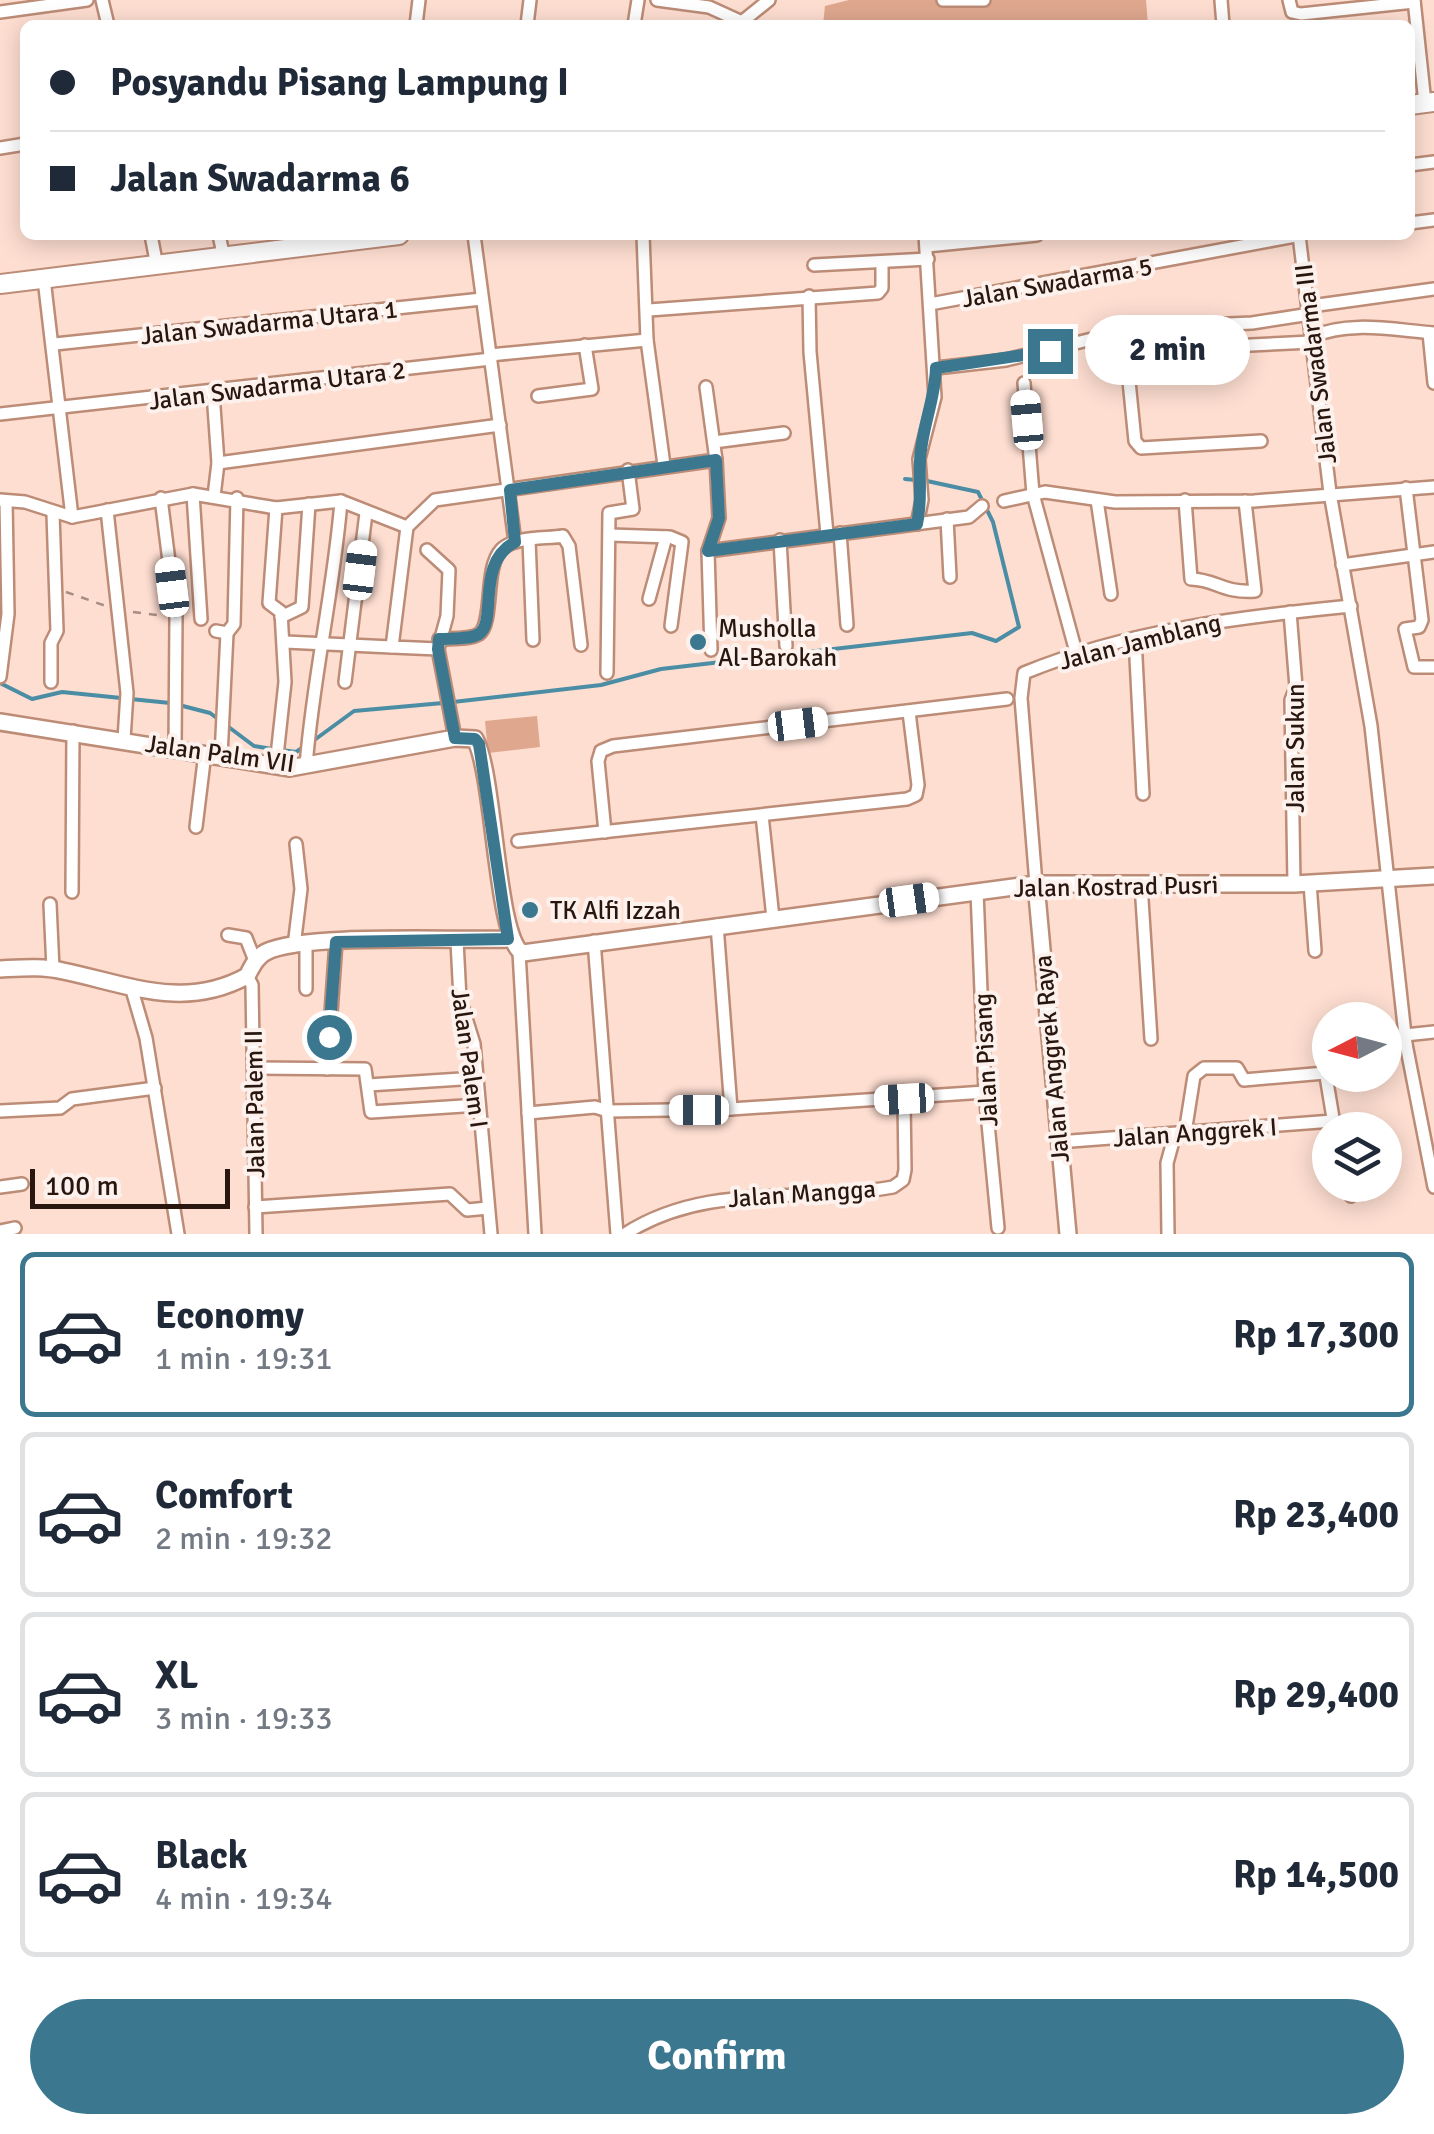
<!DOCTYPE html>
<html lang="en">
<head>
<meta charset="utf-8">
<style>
  body { margin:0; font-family:Signika,sans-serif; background:#f6f6f7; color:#1f2937; height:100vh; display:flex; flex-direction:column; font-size:38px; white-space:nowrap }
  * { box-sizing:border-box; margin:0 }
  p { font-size:32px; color:#747a83 }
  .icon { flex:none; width:55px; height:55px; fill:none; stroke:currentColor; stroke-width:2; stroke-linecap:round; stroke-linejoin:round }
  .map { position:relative; height:1234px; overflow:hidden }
  .details { display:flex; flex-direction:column; background:#fff; flex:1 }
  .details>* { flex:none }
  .hud { position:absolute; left:20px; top:20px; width:1395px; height:220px; border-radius:15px; box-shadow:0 5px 25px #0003; display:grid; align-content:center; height:220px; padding:0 30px; background:#fff }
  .needle { width:65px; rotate:264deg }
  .buttons { position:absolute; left:1312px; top:1002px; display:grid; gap:20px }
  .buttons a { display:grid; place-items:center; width:90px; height:90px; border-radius:50%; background:#fff; box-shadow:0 5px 25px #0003; font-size:50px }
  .scale { position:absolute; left:30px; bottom:25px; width:200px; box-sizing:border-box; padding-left:10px; border:5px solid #29170f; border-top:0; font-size:28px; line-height:35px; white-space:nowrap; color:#29170f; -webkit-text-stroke:8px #fcf1ec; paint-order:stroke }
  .end { position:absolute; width:45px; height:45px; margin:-22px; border:12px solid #3b788f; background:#fff; box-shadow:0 0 0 5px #fff }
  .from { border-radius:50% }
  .bubble { position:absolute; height:70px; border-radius:35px; background:#fff; box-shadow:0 5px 25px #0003; font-size:32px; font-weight:800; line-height:70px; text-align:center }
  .car { position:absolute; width:30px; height:60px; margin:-30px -15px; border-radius:12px; box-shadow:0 0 8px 2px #0007; background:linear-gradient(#fff 24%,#345 0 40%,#fff 0 76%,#345 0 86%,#fff 0) }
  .hud b { display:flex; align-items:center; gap:35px; height:95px; font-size:38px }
  .hud b+b { border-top:2px solid #e0e1e3 }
  .hud i { width:25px; height:25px; background:#1f2937 }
  ul { padding:18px 0 0; list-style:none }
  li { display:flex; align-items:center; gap:30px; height:165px; margin:0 20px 15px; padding:0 10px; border:5px solid #e0e1e3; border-radius:15px }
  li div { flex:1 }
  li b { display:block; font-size:38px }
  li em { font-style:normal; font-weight:800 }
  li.on { border-color:#3b788f }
  li>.icon { width:90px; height:90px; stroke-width:1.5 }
  .button { display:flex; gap:20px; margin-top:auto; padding:20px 30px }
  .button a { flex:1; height:115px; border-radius:60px; background:#3b788f; color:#fff; font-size:40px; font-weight:800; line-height:115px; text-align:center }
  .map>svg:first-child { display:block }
  .green { fill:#dfa78e }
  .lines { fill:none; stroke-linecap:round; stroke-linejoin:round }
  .stream { stroke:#4b8da4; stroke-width:4 }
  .minor-casing { stroke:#bc8c77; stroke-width:16 }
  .tertiary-casing { stroke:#bc8c77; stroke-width:20 }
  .secondary-casing { stroke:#bc8c77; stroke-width:22 }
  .path { stroke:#a78d82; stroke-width:2.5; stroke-dasharray:8 8; stroke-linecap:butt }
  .minor { stroke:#fff; stroke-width:11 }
  .tertiary { stroke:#fff; stroke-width:15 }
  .secondary { stroke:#fff; stroke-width:18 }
  .route { stroke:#3b788f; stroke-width:12 }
  .poi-dot { fill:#3b788f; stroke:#fcf1ec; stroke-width:4 }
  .labels { text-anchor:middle; stroke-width:8; stroke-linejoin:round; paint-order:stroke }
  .street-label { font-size:25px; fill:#29170f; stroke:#fcf1ec }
  .poi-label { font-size:25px; fill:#29170f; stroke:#fcf1ec; text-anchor:start }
</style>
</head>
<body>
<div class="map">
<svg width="1434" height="1234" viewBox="0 0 1434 1234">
  <rect width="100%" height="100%" fill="#feded1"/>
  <!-- green -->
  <g class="green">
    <path d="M849 0H1146L1148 25H823L825 6Z"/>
    <path d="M537 716 540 747 488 753 485 721Z"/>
  </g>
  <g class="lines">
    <!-- stream -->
    <g class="stream">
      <path d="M905 479 916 480"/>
      <path d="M0 683 32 699 62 692 170 703"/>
      <path d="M453 702 601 685 661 669 972 633 996 641 1019 627 993 522 978 492 927 481"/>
      <path d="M179 705 210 713 254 746 272 749"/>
      <path d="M313 741 354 711 443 703"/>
      <path d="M282 750 296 752 305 746"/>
    </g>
    <defs>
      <g id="minor">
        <path d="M102 0 108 25"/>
        <path d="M657 0 709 7 742 22"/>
        <path d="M943 0H984"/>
        <path d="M1221 0 1223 25"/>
        <path d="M1289 0 1292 12 1301 14 1414 2"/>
        <path d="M1414 0 1425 103"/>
        <path d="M0 12 87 0"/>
        <path d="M416 25 419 0"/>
        <path d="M527 25 530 0"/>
        <path d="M634 25 638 0"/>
        <path d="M738 25 769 0"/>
        <path d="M0 148 25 144"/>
        <path d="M1410 165 1434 162"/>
        <path d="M1410 223 1434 220"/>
        <path d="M151 235 157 266"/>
        <path d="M219 235 224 258"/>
        <path d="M474 235 515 542"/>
        <path d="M643 235 647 340 664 465"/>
        <path d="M1299 235 1330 493 1371 726 1406 1044 1434 1187"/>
        <path d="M927 246 1037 235"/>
        <path d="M814 265 928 259"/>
        <path d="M44 279 72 517"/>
        <path d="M809 296 810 352 827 534"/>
        <path d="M930 304 1301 235"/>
        <path d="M1311 306 1434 289"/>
        <path d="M649 310 878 293 882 288V262"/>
        <path d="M1429 333 1434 383"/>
        <path d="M1311 337C1350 320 1393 330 1434 333"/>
        <path d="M55 344 482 299"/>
        <path d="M490 355 647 340"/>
        <path d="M936 368 1006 360 1137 328 1252 323 1310 314"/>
        <path d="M1024 383 1033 494 1076 652"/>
        <path d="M706 387 716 460"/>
        <path d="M213 393 218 463 214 496"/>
        <path d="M538 396 592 389 585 345"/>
        <path d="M0 414 491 359"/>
        <path d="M1261 441 1141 448 1135 441 1126 351 1311 342"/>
        <path d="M714 442 784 433"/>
        <path d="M218 463 500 425"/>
        <path d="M1406 488 1422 620 1419 627 1405 629 1414 667H1434"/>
        <path d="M193 494 201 619"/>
        <path d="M161 498 176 617 175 747"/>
        <path d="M0 500 25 502 72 517 193 494 276 508 341 501 407 527 435 500 716 460 719 518 708 551 969 517 982 506"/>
        <path d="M1097 500 1111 594"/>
        <path d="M1185 500 1191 579C1218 580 1221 593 1255 591L1245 501"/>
        <path d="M1004 501 1045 492 1115 502 1254 501 1434 487"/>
        <path d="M276 508 269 603 281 612 285 682 276 765"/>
        <path d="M107 510 127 693 124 739"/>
        <path d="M947 519 950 577"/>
        <path d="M917 524 922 500 919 459 935 397 925 235"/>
        <path d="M407 527 392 647 438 649"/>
        <path d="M840 533 847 625"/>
        <path d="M610 535 670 537 682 542 671 626"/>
        <path d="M529 540 533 640"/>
        <path d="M780 540 786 646"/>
        <path d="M427 550 449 570 447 616 438 649 455 738"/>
        <path d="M708 551 711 650"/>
        <path d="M1342 565 1434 552"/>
        <path d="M649 599 666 537"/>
        <path d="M1290 612 1296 687 1291 700 1294 884"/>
        <path d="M281 617 302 607 309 504"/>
        <path d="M216 631 227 633 234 624 237 498"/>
        <path d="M1135 638 1143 794"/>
        <path d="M439 639C451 638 469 640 479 634 494 623 484 568 501 550 514 536 546 539 563 536L569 546 581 645"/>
        <path d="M285 642 392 647"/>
        <path d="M607 673 609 513 633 509 628 470"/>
        <path d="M0 677 8 614 6 501"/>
        <path d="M51 682V643L57 631 53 514"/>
        <path d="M345 682 366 513"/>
        <path d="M221 756 227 633"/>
        <path d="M306 766C313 676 334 590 341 501"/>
        <path d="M762 815 773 918"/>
        <path d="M196 827 205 753"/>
        <path d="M605 832 598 761 601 751 613 746 1007 699"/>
        <path d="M518 841 907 799 916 795 918 785 909 712"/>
        <path d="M1310 883 1315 951"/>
        <path d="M1036 884 1021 698 1024 673C1129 630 1239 617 1351 606"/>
        <path d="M1141 884 1151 1039"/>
        <path d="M977 891 985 1092 998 1228"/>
        <path d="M72 892 73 731"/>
        <path d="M50 904 53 969"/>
        <path d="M717 925 731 1109"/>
        <path d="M228 935 246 938 255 961"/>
        <path d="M457 941 460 999 474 1044 491 1234"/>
        <path d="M594 941 617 1234"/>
        <path d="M294 946 301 889 296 844"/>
        <path d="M519 952 535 1234"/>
        <path d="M247 976 252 985 256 1234"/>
        <path d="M306 989V944"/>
        <path d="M132 990 146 1038 178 1234"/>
        <path d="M1405 1035 1434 1032"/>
        <path d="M1385 1046 1406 1044"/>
        <path d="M1330 1054 1324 1064 1335 1130"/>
        <path d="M254 1068 365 1069 371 1112 479 1105"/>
        <path d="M327 1069 336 942"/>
        <path d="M368 1085 477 1078"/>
        <path d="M0 1111 60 1108 72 1099 155 1088"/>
        <path d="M528 1113 595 1107 608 1111 731 1109 985 1092"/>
        <path d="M1185 1133 1194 1076 1204 1068H1237L1244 1080 1325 1073"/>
        <path d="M1058 1142 1333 1121"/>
        <path d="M1348 1185 1351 1196"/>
        <path d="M0 1187 22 1184"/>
        <path d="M255 1207 450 1194 467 1210 488 1208"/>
        <path d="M0 1231 15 1228"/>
        <path d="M625 1234C707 1181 802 1204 893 1187L903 1180 905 1170 904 1099"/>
        <path d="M1168 1234 1167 1163 1175 1134"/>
      </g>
      <g id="tertiary">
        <path d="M0 722 290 768 455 738 475 739C495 775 496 942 523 953L1036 884H1294L1434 876"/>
        <path d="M1036 884 1068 1234"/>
        <path d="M0 969C21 968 42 966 63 971 127 984 183 1011 247 976 252 967 256 957 266 952 303 933 458 941 508 939"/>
      </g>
      <g id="secondary">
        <path d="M1410 105 1434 102"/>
        <path d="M0 284 399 235"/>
      </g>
    </defs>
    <!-- minor casing -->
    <use href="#minor" class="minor-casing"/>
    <!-- tertiary casing -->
    <use href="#tertiary" class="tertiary-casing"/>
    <!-- secondary casing -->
    <use href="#secondary" class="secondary-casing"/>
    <!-- path -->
    <g class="path">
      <path d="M66 592 106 606"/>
      <path d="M133 612 165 616"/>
    </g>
    <!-- minor -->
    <use href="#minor" class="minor"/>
    <!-- tertiary -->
    <use href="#tertiary" class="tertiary"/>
    <!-- secondary -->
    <use href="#secondary" class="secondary"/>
  </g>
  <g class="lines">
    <!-- route -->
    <path class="route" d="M329 1037 336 942 508 939 479 744 475 739 455 738 438 649 439 639C451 638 469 640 479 634 498 621 475 563 515 542L510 490 716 460 719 518 708 551 917 524C922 501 919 483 920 461 921 430 935 400 936 368L1050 351"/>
  </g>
  <!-- markers -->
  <g class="poi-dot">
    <circle cx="698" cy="642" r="10"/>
    <circle cx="530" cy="910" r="10"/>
  </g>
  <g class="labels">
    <!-- street labels -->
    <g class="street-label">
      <text transform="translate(1057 282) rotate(-10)" y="9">Jalan Swadarma 5</text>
      <text transform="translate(269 322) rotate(-6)" y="9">Jalan Swadarma Utara 1</text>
      <text transform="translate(1315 364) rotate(-97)" y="9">Jalan Swadarma III</text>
      <text transform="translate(277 385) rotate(-7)" y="9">Jalan Swadarma Utara 2</text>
      <text transform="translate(1140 641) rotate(-14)" y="9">Jalan Jamblang</text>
      <text transform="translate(1295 748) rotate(-90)" y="9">Jalan Sukun</text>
      <text transform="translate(220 753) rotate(8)" y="9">Jalan Palm VII</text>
      <text transform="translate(1116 886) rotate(-1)" y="9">Jalan Kostrad Pusri</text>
      <text transform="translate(470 1058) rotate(82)" y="9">Jalan Palem I</text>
      <text transform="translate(1051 1059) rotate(-95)" y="9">Jalan Anggrek Raya</text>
      <text transform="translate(985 1060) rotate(-93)" y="9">Jalan Pisang</text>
      <text transform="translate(254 1104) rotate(-91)" y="9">Jalan Palem II</text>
      <text transform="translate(1195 1132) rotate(-4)" y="9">Jalan Anggrek I</text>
      <text transform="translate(802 1193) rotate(-4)" y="9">Jalan Mangga</text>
    </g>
    <!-- poi labels -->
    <g class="poi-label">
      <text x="718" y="637">Musholla<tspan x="718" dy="29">Al-Barokah</tspan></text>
      <text x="550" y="919">TK Alfi Izzah</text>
    </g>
  </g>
</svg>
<div class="buttons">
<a><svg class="needle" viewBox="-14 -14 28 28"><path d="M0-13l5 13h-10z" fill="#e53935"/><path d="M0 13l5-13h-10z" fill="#747a83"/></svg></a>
<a><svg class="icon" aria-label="layers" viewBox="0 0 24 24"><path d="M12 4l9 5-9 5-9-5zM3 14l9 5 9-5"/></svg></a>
</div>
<div class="scale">100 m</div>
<i class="end from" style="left:329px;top:1037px"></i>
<i class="end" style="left:1050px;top:351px"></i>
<div class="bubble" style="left:1085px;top:315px;width:165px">2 min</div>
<i class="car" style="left:1027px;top:420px;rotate:355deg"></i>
<i class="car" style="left:360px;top:570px;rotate:7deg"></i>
<i class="car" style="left:172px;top:587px;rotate:353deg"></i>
<i class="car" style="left:798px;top:724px;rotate:83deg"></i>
<i class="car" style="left:909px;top:900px;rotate:82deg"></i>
<i class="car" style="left:904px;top:1099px;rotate:267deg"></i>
<i class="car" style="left:699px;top:1110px;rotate:270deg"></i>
<div class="hud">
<b><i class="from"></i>Posyandu Pisang Lampung I</b>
<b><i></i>Jalan Swadarma 6</b>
</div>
</div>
<section class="details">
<ul>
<li class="on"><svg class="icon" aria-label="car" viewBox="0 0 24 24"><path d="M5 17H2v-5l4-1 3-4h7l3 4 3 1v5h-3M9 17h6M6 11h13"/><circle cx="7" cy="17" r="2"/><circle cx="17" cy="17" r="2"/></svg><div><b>Economy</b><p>1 min · 19:31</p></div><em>Rp 17,300</em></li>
<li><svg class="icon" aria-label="car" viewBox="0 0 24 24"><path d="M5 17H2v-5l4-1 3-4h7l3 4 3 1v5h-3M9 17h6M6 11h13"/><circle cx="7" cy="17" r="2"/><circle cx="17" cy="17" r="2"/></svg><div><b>Comfort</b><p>2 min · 19:32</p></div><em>Rp 23,400</em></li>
<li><svg class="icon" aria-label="car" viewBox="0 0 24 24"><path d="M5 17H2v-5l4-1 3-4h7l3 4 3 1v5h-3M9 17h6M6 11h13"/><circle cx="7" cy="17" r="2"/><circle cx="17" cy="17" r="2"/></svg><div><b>XL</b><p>3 min · 19:33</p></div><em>Rp 29,400</em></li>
<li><svg class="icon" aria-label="car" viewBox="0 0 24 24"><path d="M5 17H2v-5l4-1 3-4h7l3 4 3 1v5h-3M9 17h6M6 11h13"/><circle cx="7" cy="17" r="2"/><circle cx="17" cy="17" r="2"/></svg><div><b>Black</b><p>4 min · 19:34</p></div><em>Rp 14,500</em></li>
</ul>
<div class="button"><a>Confirm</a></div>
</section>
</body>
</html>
